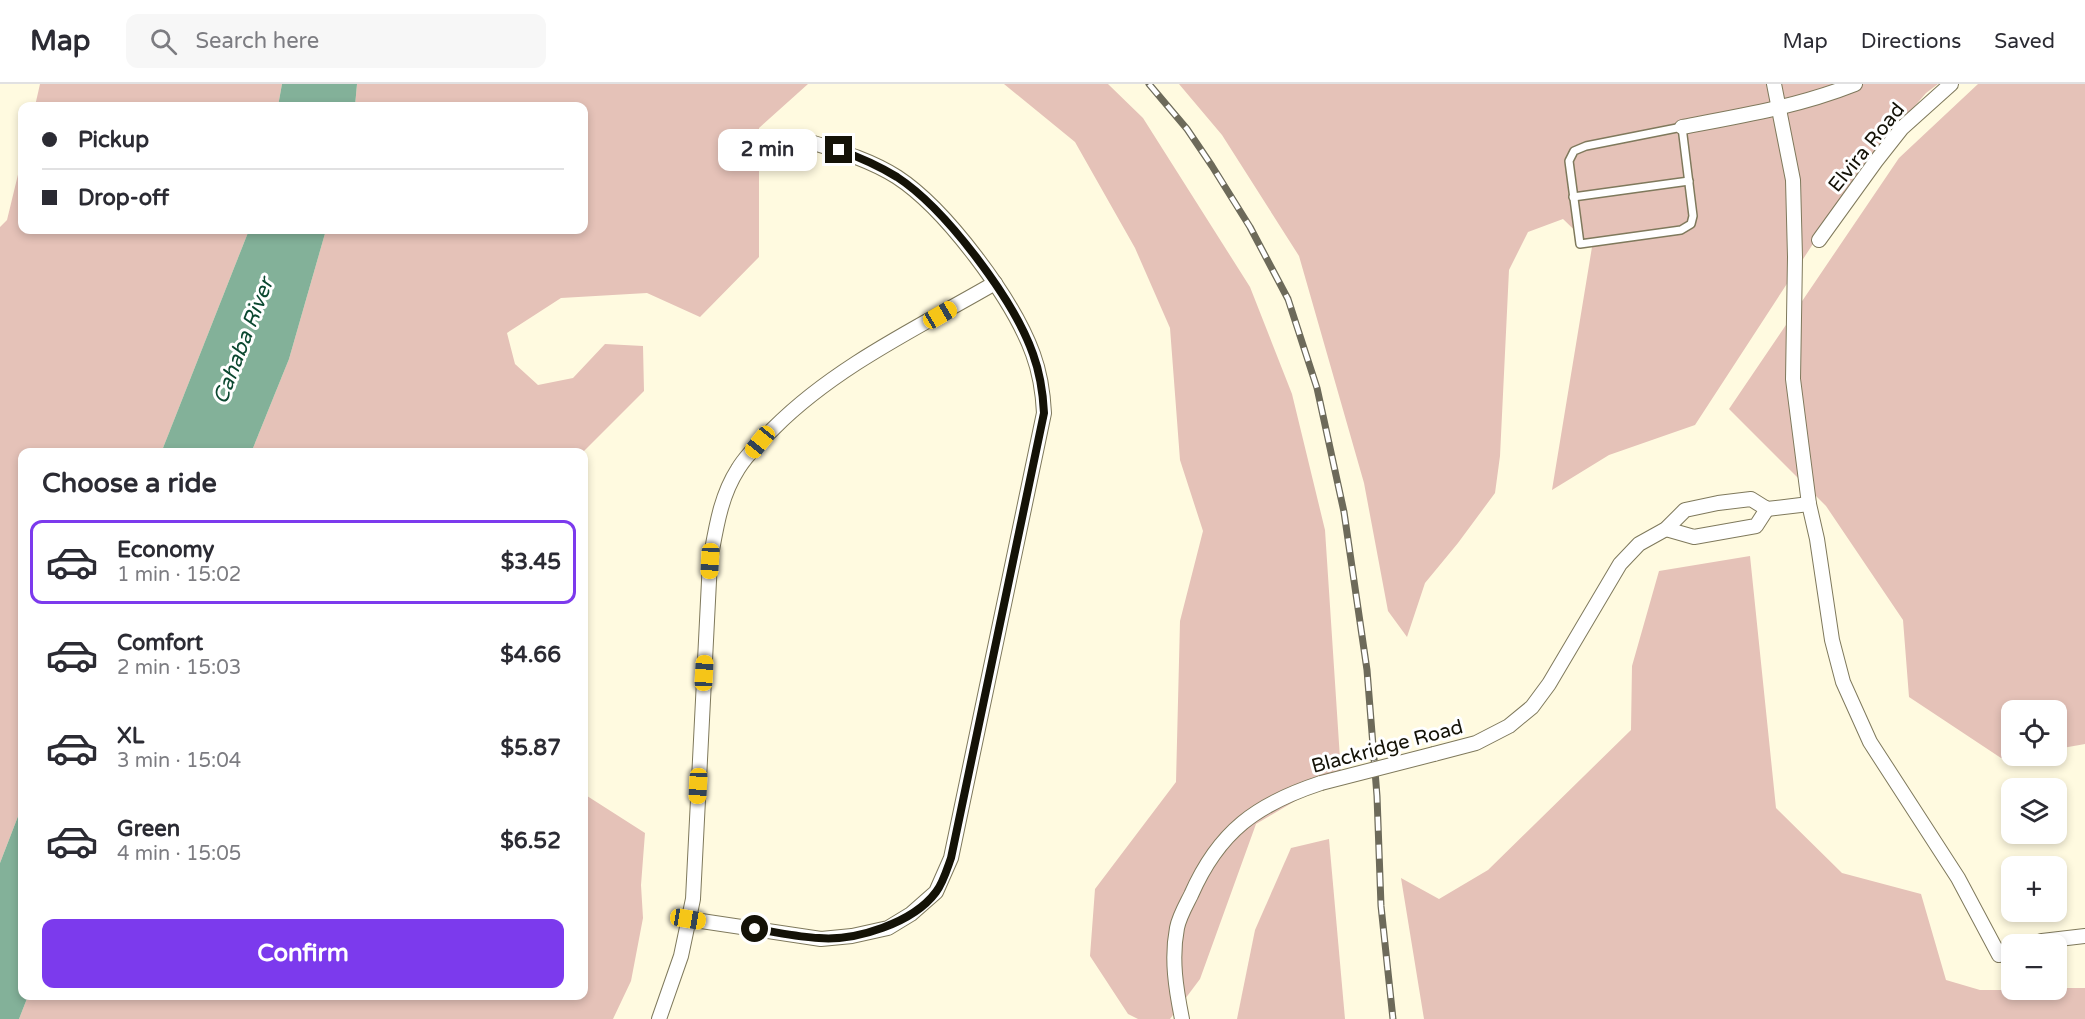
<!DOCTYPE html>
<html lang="en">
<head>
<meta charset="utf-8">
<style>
  body { margin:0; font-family:"Varela Round",sans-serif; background:#f7f7f7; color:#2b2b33; height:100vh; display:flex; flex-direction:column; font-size:22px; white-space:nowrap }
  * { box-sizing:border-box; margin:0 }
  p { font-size:20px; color:#7c7c81 }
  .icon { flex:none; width:33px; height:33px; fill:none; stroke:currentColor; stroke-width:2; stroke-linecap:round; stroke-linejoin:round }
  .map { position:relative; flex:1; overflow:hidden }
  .side { position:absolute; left:18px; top:364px; width:570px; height:552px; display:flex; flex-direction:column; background:#fff; border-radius:12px; box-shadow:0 3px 9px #0003 }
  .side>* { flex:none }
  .banner { position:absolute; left:18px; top:18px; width:570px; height:132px; border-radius:12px; box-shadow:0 3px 9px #0003; display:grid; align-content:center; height:132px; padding:0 24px; background:#fff }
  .fabs { position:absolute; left:2001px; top:616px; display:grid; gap:12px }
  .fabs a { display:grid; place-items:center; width:66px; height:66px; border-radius:12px; background:#fff; box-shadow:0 3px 9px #0003; font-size:30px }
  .end { position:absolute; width:27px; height:27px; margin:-14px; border:8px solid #141207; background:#fff; box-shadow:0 0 0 3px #fff }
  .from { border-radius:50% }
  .bubble { position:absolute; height:42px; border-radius:12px; background:#fff; box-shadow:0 3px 9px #0003; font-size:20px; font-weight:700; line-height:42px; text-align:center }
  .car { position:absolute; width:18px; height:36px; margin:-18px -9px; border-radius:8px; box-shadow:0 0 4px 2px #0007; background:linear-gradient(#f5c518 24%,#345 0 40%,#f5c518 0 76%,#345 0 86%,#f5c518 0) }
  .banner b { display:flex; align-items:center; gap:21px; height:57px; font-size:22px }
  .banner b+b { border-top:2px solid #e1e1e2 }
  .banner i { width:15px; height:15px; background:#2b2b33 }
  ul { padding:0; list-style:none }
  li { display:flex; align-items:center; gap:18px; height:84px; margin:0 12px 9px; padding:0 12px; border:3px solid transparent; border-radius:12px }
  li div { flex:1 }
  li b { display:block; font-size:22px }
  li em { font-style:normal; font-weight:700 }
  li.on { border-color:#7c3aed }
  li>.icon { width:54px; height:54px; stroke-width:1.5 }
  h2 { padding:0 24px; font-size:27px; line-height:72px }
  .button { display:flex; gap:12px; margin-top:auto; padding:12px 24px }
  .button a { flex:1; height:69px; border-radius:12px; background:#7c3aed; color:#fff; font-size:24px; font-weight:700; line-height:69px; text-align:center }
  header { display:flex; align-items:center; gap:36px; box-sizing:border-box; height:84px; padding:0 30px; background:#fff; border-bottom:2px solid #e1e1e2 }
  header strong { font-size:28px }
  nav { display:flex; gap:33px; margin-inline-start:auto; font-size:21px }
  .search { width:420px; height:54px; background:#f7f7f7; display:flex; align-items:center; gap:15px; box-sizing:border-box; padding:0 21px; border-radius:12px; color:#7c7c81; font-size:22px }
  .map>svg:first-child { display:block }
  .green { fill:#e5c2b8 }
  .water { fill:#83b199 }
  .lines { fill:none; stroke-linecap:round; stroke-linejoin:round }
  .service-casing { stroke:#7f795c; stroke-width:10 }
  .minor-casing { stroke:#7f795c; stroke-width:16 }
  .service { stroke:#fff; stroke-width:7 }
  .minor { stroke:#fff; stroke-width:14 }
  .rail-casing { stroke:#6d6a5a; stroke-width:7 }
  .rail { stroke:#fff; stroke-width:4.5; stroke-dasharray:14; stroke-linecap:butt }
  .minor-bridge-casing { stroke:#7f795c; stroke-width:16; stroke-linecap:butt }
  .minor-bridge { stroke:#fff; stroke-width:14 }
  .route { stroke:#141207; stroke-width:8 }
  .labels { text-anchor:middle; stroke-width:6; stroke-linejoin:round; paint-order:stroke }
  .street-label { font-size:20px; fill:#141207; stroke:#fff }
  .water-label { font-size:21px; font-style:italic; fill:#0a472f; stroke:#fff }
</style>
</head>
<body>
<header>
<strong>Map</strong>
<div class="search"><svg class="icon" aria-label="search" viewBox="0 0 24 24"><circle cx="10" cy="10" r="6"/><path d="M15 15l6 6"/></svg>Search here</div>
<nav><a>Map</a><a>Directions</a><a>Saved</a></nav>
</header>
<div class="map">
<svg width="2085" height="935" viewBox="0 0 2085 935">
  <rect width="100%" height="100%" fill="#fffae0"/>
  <!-- green -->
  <g class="green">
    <path d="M40 0H282L278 22H35Z"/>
    <path d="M357 0H808L759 44V173L700 233 647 209 561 214 507 249 515 280 538 301 573 294 605 260 643 262 644 307 582 369H251L289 275 326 146H584V22H355Z"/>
    <path d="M1004 0H1108L1143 34 1250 203 1292 310 1325 446 1341 690 1256 740 1200 895 1170 935H1138L1128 930 1090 872 1095 805 1176 698 1180 537 1203 447 1180 376 1170 244 1135 164 1075 58Z"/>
    <path d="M1179 0H1938L1926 9 1865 80 1695 341 1609 371 1552 406 1592 163 1563 135 1528 148 1509 186 1500 372 1495 409 1458 459 1425 499 1407 553 1388 527 1364 399 1299 172 1222 51Z"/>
    <path d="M1978 0H2085V660L2057 665 2056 627H2012V672H2015L2001 674 1909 613 1903 536 1826 422 1729 325 1899 74Z"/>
    <path d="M22 74V146H249L161 369H22V722L0 779V143L7 136Z"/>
    <path d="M1750 472 1776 724 1842 789 1921 810 1946 896 1980 906H2056L2057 904H2085V935H1424L1401 794 1439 815 1488 786 1631 646 1632 582 1659 487Z"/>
    <path d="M584 710 645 749 641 801 643 834 631 897 613 935H19L28 912H584Z"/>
    <path d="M1329 755 1345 935H1237L1255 846 1291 764Z"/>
  </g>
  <!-- water -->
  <g class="water">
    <path d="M282 0H357L355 22H278Z"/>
    <path d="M249 146H326L289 275 251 369H161Z"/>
    <path d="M22 722V912H28L19 935H0V779Z"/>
  </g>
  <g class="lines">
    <defs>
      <g id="service">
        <path d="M1682 43 1693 132 1691 140 1681 146 1580 160 1569 77 1574 67 1586 62Z"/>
        <path d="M1573 113 1689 97"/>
      </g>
      <g id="minor">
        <path d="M1774 0 1793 96 1795 173 1793 295 1809 420 1817 455 1832 556 1843 598 1870 658 1958 794 1999 871 2012 867"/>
        <path d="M1682 43C1741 32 1800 22 1855 0"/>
        <path d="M1819 156 1876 77 1902 44 1951 0"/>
        <path d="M1666 445 1694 453 1756 442 1767 425"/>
        <path d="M1434 670 1476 659 1509 642 1532 623 1549 600 1620 480 1639 460 1666 445 1685 426 1718 419 1751 415 1767 425 1809 420"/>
        <path d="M688 835 821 855 852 852 888 844 911 830 936 808 951 774 1044 329C1043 309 1040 289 1033 270 1013 215 946 125 897 93 869 75 836 66 804 56"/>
        <path d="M2029 861 2042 857 2085 852"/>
        <path d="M659 935 681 872 693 815 710 477C716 445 720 413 738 385 747 370 761 357 774 344 836 282 919 243 995 199"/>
        <path d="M1182 935C1176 905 1171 875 1177 844 1179 833 1186 821 1191 811 1219 747 1257 720 1321 699"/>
      </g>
    </defs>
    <!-- service casing -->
    <use href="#service" class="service-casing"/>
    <!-- minor casing -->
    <use href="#minor" class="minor-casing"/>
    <!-- service -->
    <use href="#service" class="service"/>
    <!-- minor -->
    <use href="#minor" class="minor"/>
    <defs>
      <path id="rail" d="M1149 0 1187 45 1212 82 1250 143 1288 215 1317 304 1344 428 1367 586 1377 712 1381 822 1393 935"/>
    </defs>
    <!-- rail casing -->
    <use href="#rail" class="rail-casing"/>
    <!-- rail -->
    <use href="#rail" class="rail"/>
    <defs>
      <path id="minor-bridge" d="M1321 699 1434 670"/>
    </defs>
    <!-- minor-bridge casing -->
    <use href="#minor-bridge" class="minor-bridge-casing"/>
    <!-- minor-bridge -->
    <use href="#minor-bridge" class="minor-bridge"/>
  </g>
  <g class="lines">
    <!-- route -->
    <path class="route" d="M755 845C776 848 798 853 819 854 856 857 913 839 936 808 943 799 947 785 951 774L1044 329C1043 309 1040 289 1033 270 1014 216 946 125 897 93 879 82 859 73 839 66"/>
  </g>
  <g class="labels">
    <!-- street labels -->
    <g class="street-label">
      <text transform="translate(1866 63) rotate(-51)" y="7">Elvira Road</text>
      <text transform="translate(1387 662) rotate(-15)" y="7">Blackridge Road</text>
    </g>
    <!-- water labels -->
    <g class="water-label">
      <text transform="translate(243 257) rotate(-69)" y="7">Cahaba River</text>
    </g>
  </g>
</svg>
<div class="fabs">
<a><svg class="icon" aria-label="locate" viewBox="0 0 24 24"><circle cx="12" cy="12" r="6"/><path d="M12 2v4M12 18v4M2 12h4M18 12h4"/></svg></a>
<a><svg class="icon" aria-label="layers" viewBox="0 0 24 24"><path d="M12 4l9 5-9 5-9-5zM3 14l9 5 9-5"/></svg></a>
<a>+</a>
<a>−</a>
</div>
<i class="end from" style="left:755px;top:845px"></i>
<i class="end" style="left:839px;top:66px"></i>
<div class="bubble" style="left:718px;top:45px;width:99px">2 min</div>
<i class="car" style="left:940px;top:231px;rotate:60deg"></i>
<i class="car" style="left:760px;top:358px;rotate:219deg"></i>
<i class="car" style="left:710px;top:477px;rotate:183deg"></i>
<i class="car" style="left:704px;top:589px;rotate:3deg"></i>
<i class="car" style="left:698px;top:702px;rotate:183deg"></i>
<i class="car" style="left:688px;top:835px;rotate:99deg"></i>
<div class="banner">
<b><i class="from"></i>Pickup</b>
<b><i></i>Drop-off</b>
</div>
<section class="side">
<h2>Choose a ride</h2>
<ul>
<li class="on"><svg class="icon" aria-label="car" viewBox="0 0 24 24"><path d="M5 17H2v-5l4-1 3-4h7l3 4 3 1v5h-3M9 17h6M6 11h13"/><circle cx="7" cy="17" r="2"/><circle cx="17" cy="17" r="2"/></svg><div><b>Economy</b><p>1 min · 15:02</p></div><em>$3.45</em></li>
<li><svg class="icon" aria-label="car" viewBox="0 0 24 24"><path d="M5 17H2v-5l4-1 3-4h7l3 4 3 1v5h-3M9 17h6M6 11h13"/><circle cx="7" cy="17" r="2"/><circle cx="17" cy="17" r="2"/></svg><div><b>Comfort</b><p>2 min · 15:03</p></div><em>$4.66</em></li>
<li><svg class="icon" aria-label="car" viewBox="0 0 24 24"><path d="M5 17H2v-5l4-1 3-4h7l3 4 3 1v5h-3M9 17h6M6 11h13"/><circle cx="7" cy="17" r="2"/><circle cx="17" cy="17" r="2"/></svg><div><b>XL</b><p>3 min · 15:04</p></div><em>$5.87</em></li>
<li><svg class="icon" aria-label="car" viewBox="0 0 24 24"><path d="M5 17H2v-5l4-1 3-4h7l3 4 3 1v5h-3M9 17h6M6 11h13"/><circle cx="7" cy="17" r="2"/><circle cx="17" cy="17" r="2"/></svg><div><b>Green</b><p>4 min · 15:05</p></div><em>$6.52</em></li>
</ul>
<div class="button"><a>Confirm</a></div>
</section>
</div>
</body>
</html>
